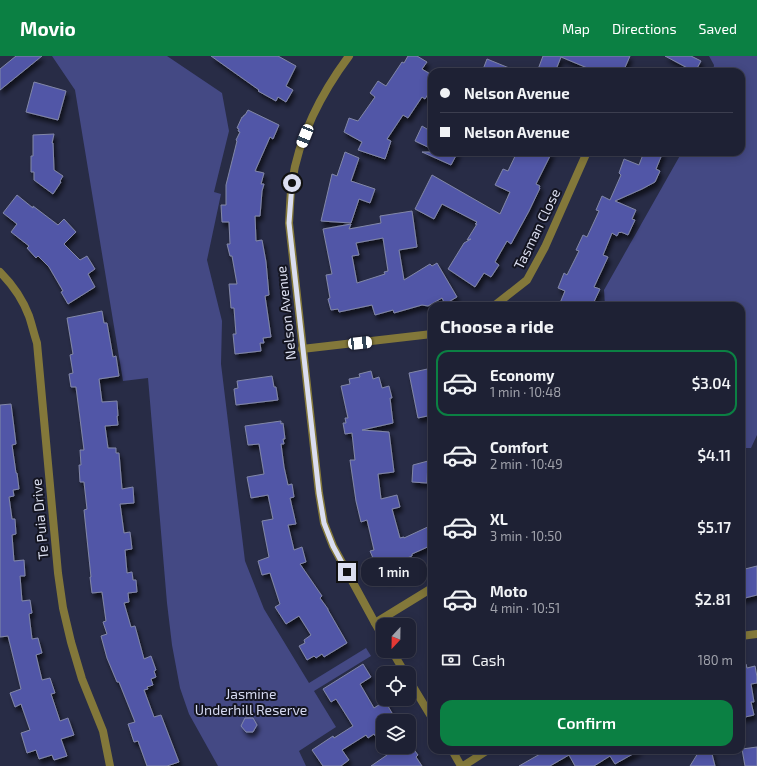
<!DOCTYPE html>
<html lang="en">
<head>
<meta charset="utf-8">
<style>
  body { margin:0; font-family:"Exo 2",sans-serif; background:#2b2e40; color:#f1f3f6; height:100vh; display:flex; flex-direction:column; font-size:15px; white-space:nowrap }
  * { box-sizing:border-box; margin:0 }
  p { font-size:13px; color:#a1a3ac }
  .icon { flex:none; width:22px; height:22px; fill:none; stroke:currentColor; stroke-width:2; stroke-linecap:round; stroke-linejoin:round }
  .map { position:relative; flex:1; overflow:hidden }
  .drawer { position:absolute; left:428px; top:246px; width:317px; height:452px; display:flex; flex-direction:column; background:#1e2134; border-radius:12px; box-shadow:0 2px 10px #0003,0 0 0 1px #3c3e4f }
  .drawer>* { flex:none }
  .guide { position:absolute; left:428px; top:12px; width:317px; height:88px; border-radius:12px; box-shadow:0 2px 10px #0003,0 0 0 1px #3c3e4f; display:grid; align-content:center; height:88px; padding:0 12px; background:#1e2134 }
  .needle { width:26px; rotate:202deg }
  .controls { position:absolute; left:376px; top:562px; display:grid; gap:8px }
  .controls a { display:grid; place-items:center; width:40px; height:40px; border-radius:8px; background:#1e2134; box-shadow:0 2px 10px #0003,0 0 0 1px #3c3e4f; font-size:20px }
  .end { position:absolute; width:18px; height:18px; margin:-9px; border:5px solid #dbdef0; background:#111; box-shadow:0 0 0 2px #111 }
  .from { border-radius:50% }
  .bubble { position:absolute; height:28px; border-radius:12px; background:#1e2134; box-shadow:0 2px 10px #0003,0 0 0 1px #3c3e4f; font-size:13px; font-weight:600; line-height:28px; text-align:center }
  .car { position:absolute; width:12px; height:24px; margin:-12px -6px; border-radius:5px; box-shadow:0 0 3px 1px #0007; background:linear-gradient(#fff 24%,#345 0 40%,#fff 0 76%,#345 0 86%,#fff 0) }
  .guide b { display:flex; align-items:center; gap:14px; height:38px; font-size:15px }
  .guide b+b { border-top:1px solid #3c3e4f }
  .guide i { width:10px; height:10px; background:#f1f3f6 }
  ul { padding:0; list-style:none }
  li { display:flex; align-items:center; gap:12px; height:66px; margin:0 8px 6px; padding:0 4px; border:2px solid transparent; border-radius:12px }
  li div { flex:1 }
  li b { display:block; font-size:15px }
  li em { font-style:normal; font-weight:600 }
  li.selected { border-color:#0b8043 }
  li>.icon { width:36px; height:36px; stroke-width:1.5 }
  h2 { padding:0 12px; font-size:18px; line-height:48px }
  .pay { display:flex; align-items:center; gap:10px; height:44px; padding:0 12px; font-size:15px }
  .pay p { margin-inline-start:auto }
  .button { display:flex; gap:8px; margin-top:auto; padding:8px 12px }
  .button a { flex:1; height:46px; border-radius:12px; background:#0b8043; color:#fff; font-size:16px; font-weight:600; line-height:46px; text-align:center }
  header { display:flex; align-items:center; gap:24px; box-sizing:border-box; height:56px; padding:0 20px; background:#0b8043; color:#fff }
  header strong { font-size:19px }
  nav { display:flex; gap:22px; margin-inline-start:auto; font-size:14px }
  .map>svg:first-child { display:block }
  .green { fill:#444984 }
  .building { fill:#5157a7; stroke:#8287a7; fill-rule:evenodd; filter:url(#shadow) }
  .lines { fill:none; stroke-linecap:round; stroke-linejoin:round }
  .minor { stroke:#83783a; stroke-width:8 }
  .route { stroke:#dbdef0; stroke-width:5 }
  .labels { text-anchor:middle; stroke-width:4; stroke-linejoin:round; paint-order:stroke }
  .street-label { font-size:14px; fill:#dbdef0; stroke:#141521 }
  .park-label { font-size:14px; fill:#d5d9f0; stroke:#141521 }
</style>
</head>
<body>
<header>
<strong>Movio</strong>
<nav><a>Map</a><a>Directions</a><a>Saved</a></nav>
</header>
<div class="map">
<svg width="757" height="710" viewBox="0 0 757 710">
  <defs>
    <filter id="shadow"><feDropShadow dx="2.5" dy="4.5" stdDeviation="2" flood-color="#0009"/></filter>
  </defs>
  <rect width="100%" height="100%" fill="#282c46"/>
  <!-- green -->
  <g class="green">
    <path d="M52 0H167L222 37 229 75 214 136 221 138 207 204 222 265 221 308 245 505 264 553 309 627 366 592 371 600 314 635 336 671 299 695 306 710H218L189 658 180 632 172 589 167 547 148 322 123 325 75 34Z"/>
    <path d="M709 0H757V379L751 392H741V250H605L604 234 682 96H741V16H713L714 9Z"/>
  </g>
  <!-- building -->
  <g class="building">
    <path d="M16 0H42L0 34V13Z"/>
    <path d="M211 0H278L296 10 286 30 293 34 286 46 278 41 276 45 258 35 259 34Z"/>
    <path d="M408 0H417L427 6 422 13 432 19V32L425 43 422 41 408 62 403 59 387 83 391 85 385 103 358 94 362 86 344 76 349 62 358 65 375 41 370 37 378 25 386 30 402 6 404 7Z"/>
    <path d="M543 0H630L623 16H597L561 1 555 16H537Z"/>
    <path d="M665 0H691L701 5 695 16Z"/>
    <path d="M487 3 519 16H482Z"/>
    <path d="M34 26 66 35 58 64 26 56Z"/>
    <path d="M248 54 279 69 273 83 270 81 255 115 264 117 261 128H264L262 135 260 160H255L256 185 262 184 266 206 269 239 265 240 271 281 263 282 264 287H260L261 295 235 298 233 278H236L234 252H231L229 228H237L232 200H230L227 188H230L229 166H222L221 149H226V129L237 85 236 84 240 76 238 75 239 73 237 72 242 61H243L244 59H245Z"/>
    <path d="M422 70 432 76V93L415 85Z"/>
    <path d="M54 78 52 87H53L54 114 63 120 60 125 61 126 53 138 34 124V116H31V100H33V79Z"/>
    <path d="M345 96 359 102 351 125 375 133 370 147 359 143 351 167 321 165 332 118 337 120Z"/>
    <path d="M422 96H458L451 109Z"/>
    <path d="M517 96H552L536 128 540 130 539 132H540L529 155 511 188 507 185 495 206 499 209 491 221 484 217 475 231 448 213 464 187 471 183 467 184 477 168H475L477 166 442 148 434 163 415 153 432 119 500 158 510 136 495 129 503 113 508 115Z"/>
    <path d="M644 96H663L656 113 660 115 655 126 642 133 615 145 636 154 632 163 635 164 628 179 621 176 620 177 619 176 617 180 612 177 603 199 608 201 594 231 600 233 592 250H566L560 247 565 235 558 232 564 217 567 219 579 195 576 194 583 179 587 181 599 155 596 154 602 140 610 144 621 119 619 117 624 103 639 109Z"/>
    <path d="M17 139 33 152V150L58 169 64 163 76 176 64 188 80 204 87 200 95 213 88 218 95 231 68 248 61 236 63 235 49 211 38 200 36 202 27 192 29 190 11 176 17 168 3 157Z"/>
    <path d="M412 155 417 191 399 194 404 224 430 208 432 210 437 207 457 241 445 248 442 242 428 250 422 249 394 257 393 254 375 259 372 249 339 256 338 253 331 254 328 243 330 242 326 219 332 218 323 173 351 168 349 173 381 167 380 160ZM383 182 388 215 384 216 385 218 357 227 352 200 359 199 356 187Z"/>
    <path d="M102 255 104 267H107L113 301 116 300 119 320 99 323 102 346 117 345 118 360H117L118 369 105 370 108 392H116V397H119L122 433 133 431 134 447 120 448 124 477 130 476 132 493 125 494 127 517 132 516 133 524H136L137 536 128 537 129 546 124 547 131 571 135 570 144 603 151 600 156 614 154 615 156 621 151 623 153 629 147 631 148 633 144 634 154 661 161 659 179 706 167 710H147L138 685 134 686 128 668 135 666 119 626H117L107 602 101 580 107 578 103 566 106 565 102 536 92 537 90 521H91L84 454 87 453 84 426H80L79 409H81L80 394H84L76 331H71L69 318 73 317 70 299 73 298 67 262Z"/>
    <path d="M432 312V359L418 362 409 317Z"/>
    <path d="M371 315 373 323 379 321 382 332 389 330 392 342H390L393 367 362 374 389 376 394 416 378 418 381 443 397 439 400 451 392 453 400 482 404 481V482L432 469V489L412 498V500L400 505 405 516 387 524 384 517 382 518 378 508 376 509 370 495 374 494 367 464 361 466 356 445 350 404H355L352 377 345 378 343 367H346L345 362H348L341 330 350 328 349 323 360 321 359 318Z"/>
    <path d="M272 320 274 331H276L278 344 236 349 234 333 238 332 237 325Z"/>
    <path d="M11 348 16 388 12 389 16 417H17L19 433 13 434 14 440 9 441 12 463H15L16 478 12 479 14 505 24 504 25 520H20L22 545 30 544 32 557 29 558 32 583 38 582 42 597 36 599 42 624 50 622 55 637 51 638 60 665 68 662 74 679 61 683 67 700 54 704 52 699 39 703 36 694 27 697 21 677 30 674 21 648 15 651 10 637 21 633 8 580 0 581V349Z"/>
    <path d="M281 365V368L283 367 285 383H283L284 388H281L284 411 288 429 292 428 294 441 290 442 296 468 288 469 294 494 302 491 306 506 300 508 322 540 320 542 328 553V554L347 587 324 601 322 598 316 602 314 600 307 604 299 590 305 587 304 584 311 579 299 560 286 568 275 551 280 548 270 517 262 519 258 505 269 501 262 465 273 463 268 439 251 442 247 421 264 418 259 388 248 389 245 370Z"/>
    <path d="M428 405 427 427 412 426 413 409Z"/>
    <path d="M757 510V539L741 543V514Z"/>
    <path d="M363 608 371 621 360 628 374 652 385 645 392 657 390 659 394 665H383V691H412L418 699 416 701 422 710H371L387 699 374 678 368 682 366 679 342 694 349 704 341 710H323L312 694 333 680 334 682 353 670 336 643 331 646 323 633Z"/>
    <path d="M741 608H746L747 612 755 610 757 621V627L751 628 754 646H751L754 659 741 662Z"/>
    <path d="M245 662H253L257 669 253 676H246L241 670Z"/>
    <path d="M757 691V710H745L742 693Z"/>
    <path d="M547 694H640L615 708 610 700 594 710H575L569 699 550 710H519Z"/>
    <path d="M711 694 715 710H690L698 697Z"/>
  </g>
  <g class="lines">
    <!-- minor -->
    <g class="minor">
      <path d="M349 0C322 36 298 82 292 127 290 140 290 154 289 167L319 437 324 467 333 490 375 567 383 581"/>
      <path d="M0 216C12 228 23 244 29 260 32 269 34 278 37 287L58 517 63 552 71 586 82 623 103 675 110 710"/>
      <path d="M494 250 527 224 545 191 587 96"/>
      <path d="M302 293 432 278"/>
      <path d="M375 567 432 532"/>
      <path d="M741 580 757 578"/>
      <path d="M392 595 405 617"/>
      <path d="M409 624 432 662"/>
      <path d="M452 694 461 710"/>
      <path d="M463 710 488 694"/>
    </g>
  </g>
  <g class="lines">
    <!-- route -->
    <path class="route" d="M292 127 289 167 319 437 324 467 333 490 347 516"/>
  </g>
  <g class="labels">
    <!-- street labels -->
    <g class="street-label">
      <text transform="translate(537 173) rotate(-64)" y="5">Tasman Close</text>
      <text transform="translate(286 257) rotate(-96)" y="5">Nelson Avenue</text>
      <text transform="translate(40 463) rotate(-95)" y="5">Te Puia Drive</text>
    </g>
    <!-- park labels -->
    <g class="park-label">
      <text x="251" y="643">Jasmine<tspan x="251" dy="16">Underhill Reserve</tspan></text>
    </g>
  </g>
</svg>
<div class="controls">
<a><svg class="needle" viewBox="-14 -14 28 28"><path d="M0-13l5 13h-10z" fill="#e53935"/><path d="M0 13l5-13h-10z" fill="#a1a3ac"/></svg></a>
<a><svg class="icon" aria-label="locate" viewBox="0 0 24 24"><circle cx="12" cy="12" r="6"/><path d="M12 2v4M12 18v4M2 12h4M18 12h4"/></svg></a>
<a><svg class="icon" aria-label="layers" viewBox="0 0 24 24"><path d="M12 4l9 5-9 5-9-5zM3 14l9 5 9-5"/></svg></a>
</div>
<i class="end from" style="left:292px;top:127px"></i>
<i class="end" style="left:347px;top:516px"></i>
<div class="bubble" style="left:361px;top:502px;width:66px">1 min</div>
<i class="car" style="left:305px;top:80px;rotate:202deg"></i>
<i class="car" style="left:360px;top:287px;rotate:84deg"></i>
<div class="guide">
<b><i class="from"></i>Nelson Avenue</b>
<b><i></i>Nelson Avenue</b>
</div>
<section class="drawer">
<h2>Choose a ride</h2>
<ul>
<li class="selected"><svg class="icon" aria-label="car" viewBox="0 0 24 24"><path d="M5 17H2v-5l4-1 3-4h7l3 4 3 1v5h-3M9 17h6M6 11h13"/><circle cx="7" cy="17" r="2"/><circle cx="17" cy="17" r="2"/></svg><div><b>Economy</b><p>1 min · 10:48</p></div><em>$3.04</em></li>
<li><svg class="icon" aria-label="car" viewBox="0 0 24 24"><path d="M5 17H2v-5l4-1 3-4h7l3 4 3 1v5h-3M9 17h6M6 11h13"/><circle cx="7" cy="17" r="2"/><circle cx="17" cy="17" r="2"/></svg><div><b>Comfort</b><p>2 min · 10:49</p></div><em>$4.11</em></li>
<li><svg class="icon" aria-label="car" viewBox="0 0 24 24"><path d="M5 17H2v-5l4-1 3-4h7l3 4 3 1v5h-3M9 17h6M6 11h13"/><circle cx="7" cy="17" r="2"/><circle cx="17" cy="17" r="2"/></svg><div><b>XL</b><p>3 min · 10:50</p></div><em>$5.17</em></li>
<li><svg class="icon" aria-label="car" viewBox="0 0 24 24"><path d="M5 17H2v-5l4-1 3-4h7l3 4 3 1v5h-3M9 17h6M6 11h13"/><circle cx="7" cy="17" r="2"/><circle cx="17" cy="17" r="2"/></svg><div><b>Moto</b><p>4 min · 10:51</p></div><em>$2.81</em></li>
</ul>
<div class="pay"><svg class="icon" aria-label="cash" viewBox="0 0 24 24"><path d="M3 7h18v10H3z"/><circle cx="12" cy="12" r="2"/></svg>Cash<p>180 m</p></div>
<div class="button"><a>Confirm</a></div>
</section>
</div>
</body>
</html>
